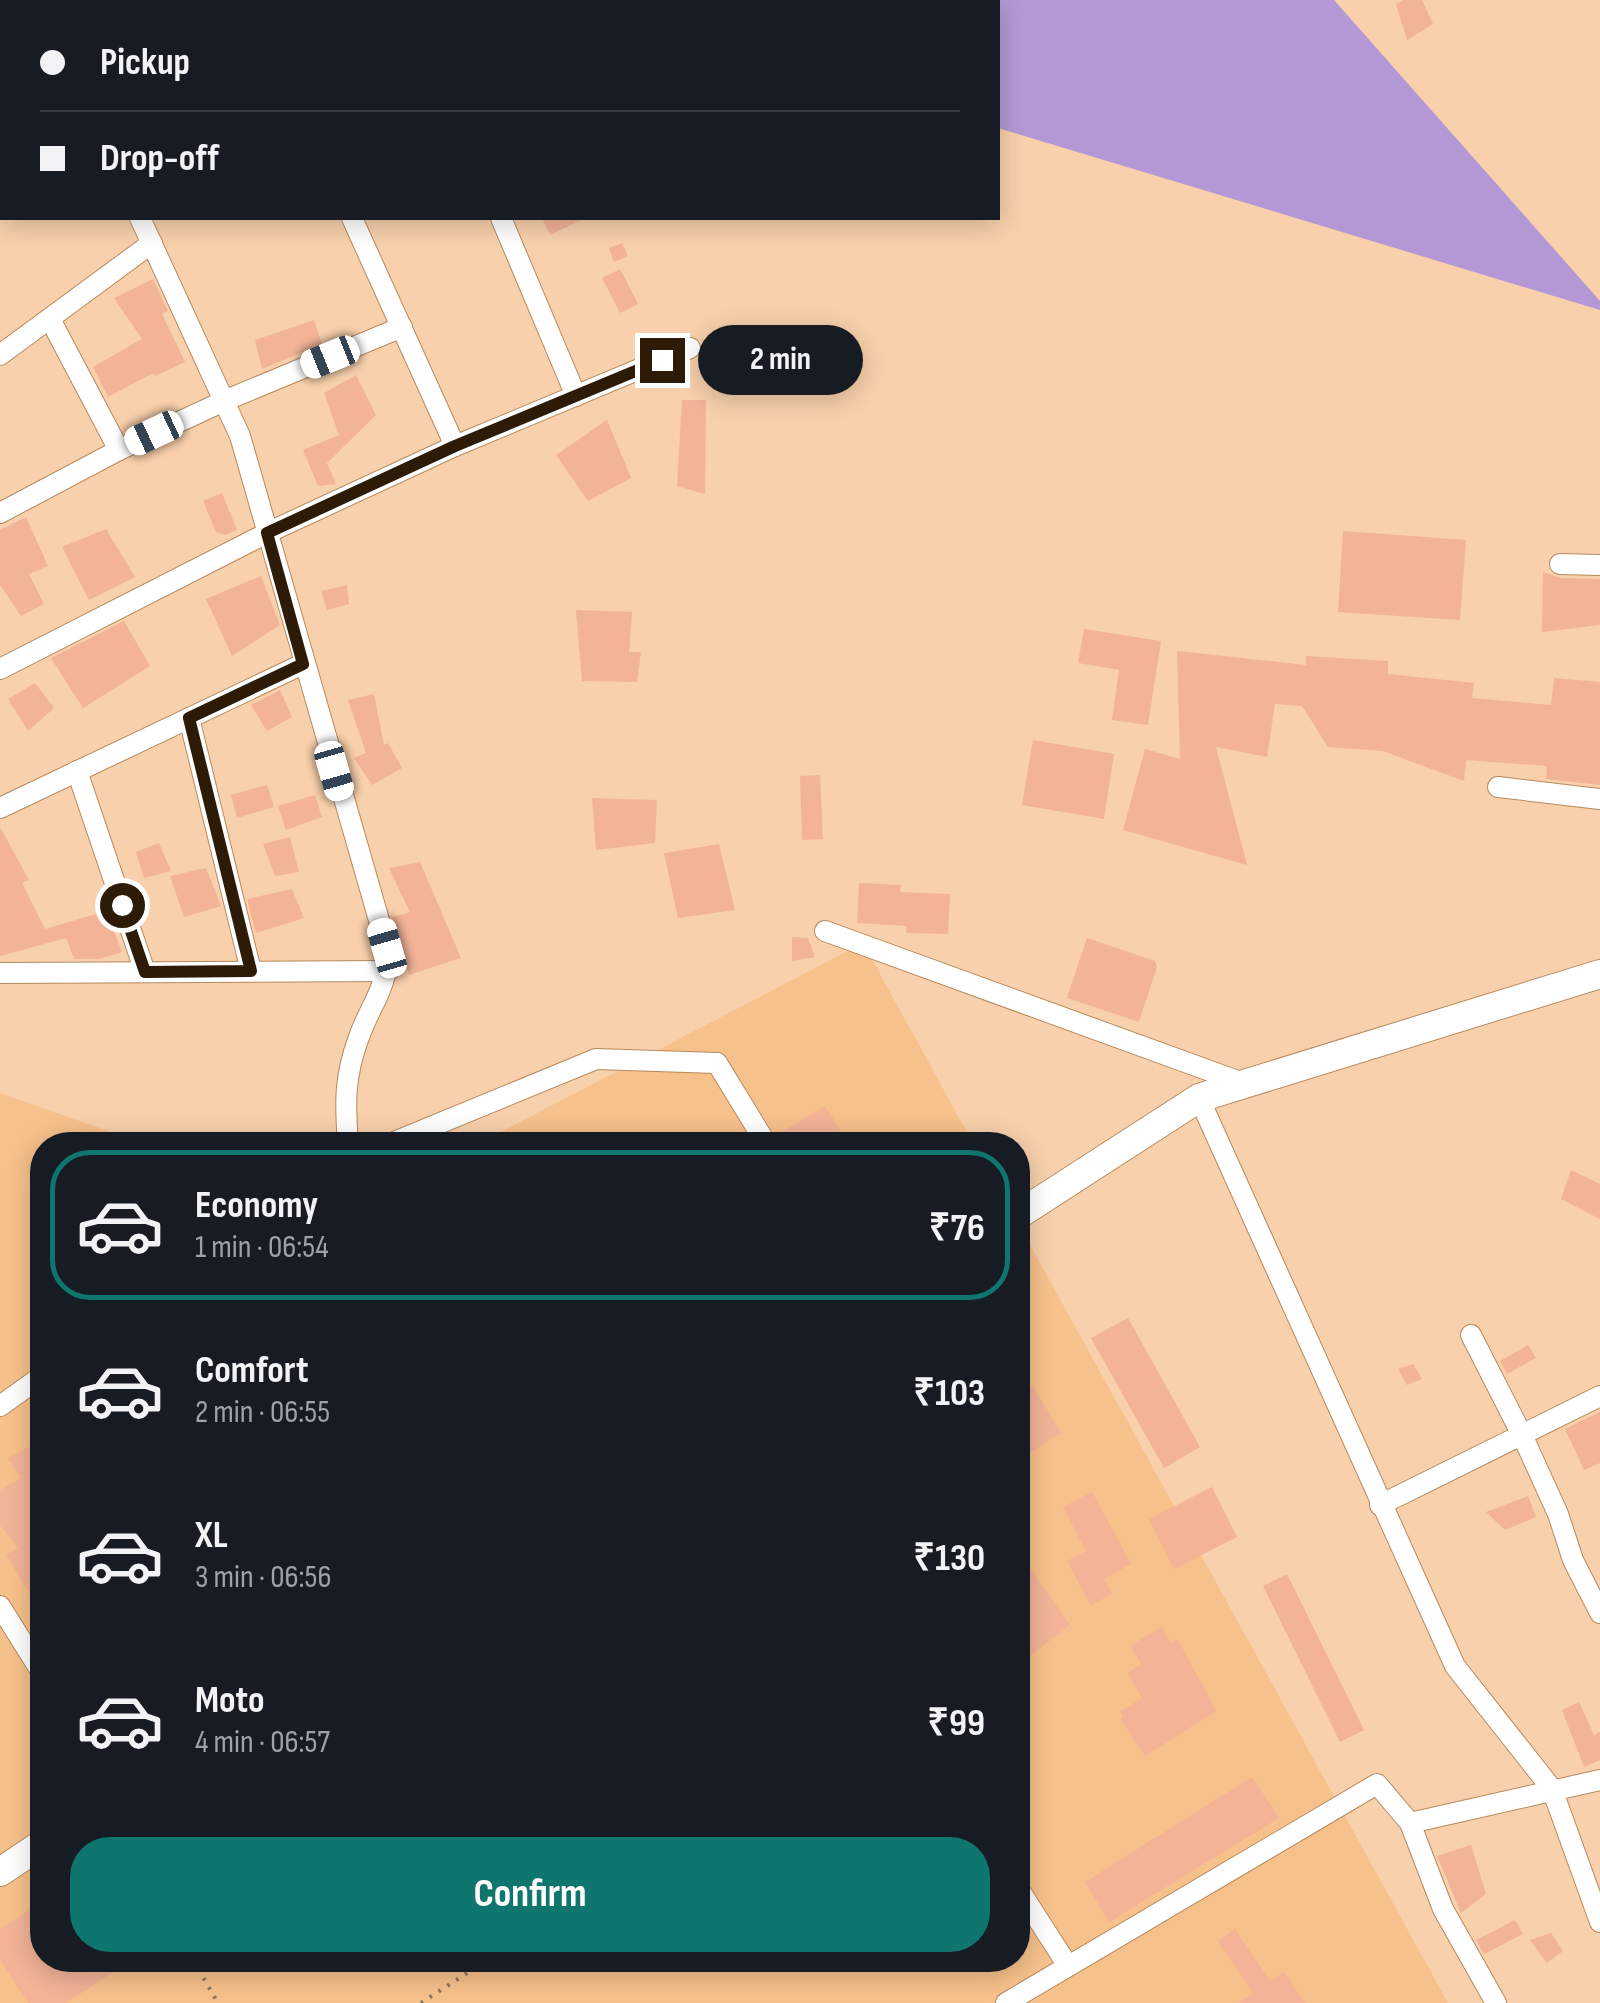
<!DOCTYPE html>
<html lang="en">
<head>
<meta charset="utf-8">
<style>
  body { margin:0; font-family:"Sofia Sans Condensed",sans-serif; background:#242831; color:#f1f3f6; height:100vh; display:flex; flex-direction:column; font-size:38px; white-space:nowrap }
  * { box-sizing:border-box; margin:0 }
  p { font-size:32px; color:#9ea1a6 }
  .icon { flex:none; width:55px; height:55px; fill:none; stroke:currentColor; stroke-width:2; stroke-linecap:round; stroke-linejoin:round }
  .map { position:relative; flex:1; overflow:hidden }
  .side { position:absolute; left:30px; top:1132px; width:1000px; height:840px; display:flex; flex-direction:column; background:#171b24; border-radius:40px; box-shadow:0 5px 25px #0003 }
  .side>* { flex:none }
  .guide { position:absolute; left:0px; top:0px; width:1000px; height:220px; box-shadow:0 5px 25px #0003; display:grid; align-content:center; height:220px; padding:0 40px; background:#171b24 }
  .end { position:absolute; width:45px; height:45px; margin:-22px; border:12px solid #2d1b08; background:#fff; box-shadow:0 0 0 5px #fff }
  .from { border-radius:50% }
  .bubble { position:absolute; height:70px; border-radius:35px; background:#171b24; box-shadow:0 5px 25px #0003; font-size:32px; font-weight:700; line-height:70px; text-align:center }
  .car { position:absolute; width:30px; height:60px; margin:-30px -15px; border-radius:12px; box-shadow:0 0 8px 2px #0007; background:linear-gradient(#fff 24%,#345 0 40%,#fff 0 76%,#345 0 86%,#fff 0) }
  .guide b { display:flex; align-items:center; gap:35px; height:95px; font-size:38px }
  .guide b+b { border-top:2px solid #363941 }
  .guide i { width:25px; height:25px; background:#f1f3f6 }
  ul { padding:18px 0 0; list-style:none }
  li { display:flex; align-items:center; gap:30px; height:150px; margin:0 20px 15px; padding:0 20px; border:5px solid transparent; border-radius:40px }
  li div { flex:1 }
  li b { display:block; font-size:38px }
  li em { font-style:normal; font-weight:700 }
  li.current { border-color:#0f766e }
  li>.icon { width:90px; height:90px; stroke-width:1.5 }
  .cta { display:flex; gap:20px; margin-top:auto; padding:20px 40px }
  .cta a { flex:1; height:115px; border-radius:40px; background:#0f766e; color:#fff; font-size:40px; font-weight:700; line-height:115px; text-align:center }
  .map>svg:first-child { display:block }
  .built { fill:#f7c18b }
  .green { fill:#b498d5 }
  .building { fill:#f2b397 }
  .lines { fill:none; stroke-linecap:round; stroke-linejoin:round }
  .minor-casing { stroke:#b7895c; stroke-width:22 }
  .secondary-casing { stroke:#b7895c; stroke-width:30 }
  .path { stroke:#907358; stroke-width:4; stroke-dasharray:2.5 8; stroke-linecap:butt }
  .minor { stroke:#fff; stroke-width:20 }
  .secondary { stroke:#fff; stroke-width:28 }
  .route { stroke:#2d1b08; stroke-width:12 }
</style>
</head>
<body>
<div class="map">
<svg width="1600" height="2003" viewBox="0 0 1600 2003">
  <rect width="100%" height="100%" fill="#f8d0ab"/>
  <!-- built -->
  <g class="built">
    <path d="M863 943 974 1145H476Z"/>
    <path d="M0 1093 148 1145H42V1960H1018V1223L1448 2003H0Z"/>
  </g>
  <!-- green -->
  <path class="green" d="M887 0H1334L1600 301V310L998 128V2Z"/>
  <!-- building -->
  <g class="building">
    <path d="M1404 0H1422L1433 24 1407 40 1396 4Z"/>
    <path d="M542 218H586L550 235Z"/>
    <path d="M622 243 628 256 614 262 609 248Z"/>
    <path d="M620 269 638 304 620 313 602 278Z"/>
    <path d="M153 279 168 311 162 314 185 362 155 376 153 373 108 397 93 367 142 339 114 298Z"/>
    <path d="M314 320 322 344 262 369 255 340Z"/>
    <path d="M356 375 376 415 327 463 336 484 318 486 303 450 339 435 324 393Z"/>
    <path d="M682 400H706L705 494 677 486Z"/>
    <path d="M607 420 631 478 588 501 556 455Z"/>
    <path d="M222 493 237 530 225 535 216 532 203 501Z"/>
    <path d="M26 517 48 566 29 574 44 604 21 616 0 585V530Z"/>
    <path d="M106 529 135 577 89 600 62 547Z"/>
    <path d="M1343 531 1466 540 1460 620 1338 612Z"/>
    <path d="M1543 572 1560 578 1600 579V625L1542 632Z"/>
    <path d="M261 576 280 625 232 656 206 599Z"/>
    <path d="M347 585 349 604 327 610 321 591Z"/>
    <path d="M576 610 632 612 629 652H641L637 682 582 681Z"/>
    <path d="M124 621 150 666 83 708 51 658Z"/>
    <path d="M1084 629 1161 641 1148 725 1112 720 1119 670 1078 663Z"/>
    <path d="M1177 651 1306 665V656L1388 661V674L1474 683 1472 698 1551 705 1554 678 1600 682V785L1546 779 1547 766 1466 760 1464 781 1383 751 1328 747 1302 706 1275 704 1267 757 1216 747 1247 865 1123 830 1145 749 1180 759Z"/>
    <path d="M35 683 54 708 28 731 8 699Z"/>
    <path d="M280 690 292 717 267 731 251 705Z"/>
    <path d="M374 694 384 745 388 743 402 768 372 785 354 758 366 753 348 700Z"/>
    <path d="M1033 740 1114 754 1104 819 1022 805Z"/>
    <path d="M820 775 823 839 802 840 800 776Z"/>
    <path d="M267 785 274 807 237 818 231 795Z"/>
    <path d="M315 795 322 817 286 830 278 806Z"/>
    <path d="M592 798 657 800 655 843 596 850Z"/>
    <path d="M0 827 29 880 22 883 45 929 106 911 122 952 99 959H74L66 938 0 956Z"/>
    <path d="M290 837 299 872 275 876 263 844Z"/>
    <path d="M159 843 171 871 144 878 136 852Z"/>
    <path d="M719 844 735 910 678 918 664 853Z"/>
    <path d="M420 862 461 958 409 975 392 917 410 912 389 868Z"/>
    <path d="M206 868 221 906 184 917 170 876Z"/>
    <path d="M859 883 901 885 900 892 950 894 948 934 906 933 907 926 857 923Z"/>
    <path d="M292 889 304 918 256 933 247 899Z"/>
    <path d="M792 937 808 938 815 957 792 961Z"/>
    <path d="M1087 938 1155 961 1157 967 1139 1022 1067 998Z"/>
    <path d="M825 1106 850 1145H783L777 1135Z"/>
    <path d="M1571 1170 1600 1184V1219L1561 1199Z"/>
    <path d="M1128 1318 1200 1447 1164 1468 1091 1338Z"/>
    <path d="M1528 1345 1536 1358 1507 1374 1500 1361Z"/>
    <path d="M1413 1364 1422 1379 1407 1385 1398 1369Z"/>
    <path d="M1032 1385 1061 1433 1031 1452 1018 1430V1394Z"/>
    <path d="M1600 1412V1463L1584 1470 1565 1429Z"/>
    <path d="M42 1440V1614L6 1555 18 1548 0 1525V1490L21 1478 8 1458Z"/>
    <path d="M1212 1487 1237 1537 1174 1569 1149 1519Z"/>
    <path d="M1092 1492 1131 1564 1104 1579 1112 1594 1091 1605 1067 1561 1086 1551 1063 1507Z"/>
    <path d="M1528 1496 1536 1517 1505 1530 1486 1512Z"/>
    <path d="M1018 1551 1070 1625 1018 1665Z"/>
    <path d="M1287 1574 1364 1730 1340 1742 1263 1586Z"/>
    <path d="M1162 1627 1171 1644 1178 1640 1216 1711 1145 1756 1120 1718 1123 1716 1120 1712 1142 1698 1128 1673 1141 1664 1131 1645Z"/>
    <path d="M1579 1702 1594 1735 1600 1732V1760L1584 1767 1562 1710Z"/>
    <path d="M1252 1777 1279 1818 1109 1922 1085 1882Z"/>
    <path d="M1471 1845 1486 1894 1461 1913 1437 1856Z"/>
    <path d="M42 1902V1960H132L66 2003H28L0 1959V1929Z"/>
    <path d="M1515 1920 1523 1934 1484 1954 1476 1940Z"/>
    <path d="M1235 1929 1270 1981 1284 1972 1305 2003H1239L1253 1993 1218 1941Z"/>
    <path d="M1551 1933 1563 1951 1547 1963 1530 1940Z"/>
  </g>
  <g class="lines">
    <defs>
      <g id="minor">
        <path d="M22 0 24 2"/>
        <path d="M256 0 257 2"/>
        <path d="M0 41 2 39"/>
        <path d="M0 197 2 195"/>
        <path d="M140 218 240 436 387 948C389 987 371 1003 359 1037 344 1077 345 1103 348 1145"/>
        <path d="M501 218 576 396"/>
        <path d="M50 319 119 450"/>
        <path d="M0 355 152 243"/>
        <path d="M455 446 690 348"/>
        <path d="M0 513 119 450 224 401 402 327"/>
        <path d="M1560 564 1600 565"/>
        <path d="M0 669 267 533 455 446 352 218"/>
        <path d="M189 718 251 971"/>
        <path d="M77 771 145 972"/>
        <path d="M1498 787 1600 799"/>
        <path d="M0 808 303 664"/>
        <path d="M825 931 1243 1083"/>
        <path d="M0 973 388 971"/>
        <path d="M1199 1098 1455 1666 1552 1789 1600 1922"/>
        <path d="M387 1145 596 1059 717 1063 767 1145"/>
        <path d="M1471 1335 1523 1437 1558 1514 1573 1560 1600 1613"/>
        <path d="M0 1406 42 1376"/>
        <path d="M1380 1505 1600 1396"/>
        <path d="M0 1606 42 1673"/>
        <path d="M1410 1823 1443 1909 1496 2003"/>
        <path d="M1018 1888 1068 1966"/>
        <path d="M1006 2003 1377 1784 1410 1823 1600 1780"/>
      </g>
      <g id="secondary">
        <path d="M1018 1215 1199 1098 1600 974"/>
        <path d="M0 1872 42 1844"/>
      </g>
    </defs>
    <!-- minor casing -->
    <use href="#minor" class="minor-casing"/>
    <!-- secondary casing -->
    <use href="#secondary" class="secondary-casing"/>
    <!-- path -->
    <g class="path">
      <path d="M193 1960 218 2003"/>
      <path d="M421 2003 487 1960"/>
    </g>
    <!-- minor -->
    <use href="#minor" class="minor"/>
    <!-- secondary -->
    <use href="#secondary" class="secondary"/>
  </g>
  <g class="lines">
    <!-- route -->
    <path class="route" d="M122 905 145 972 251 971 189 718 303 664 267 533 455 446 662 360"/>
  </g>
</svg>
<i class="end from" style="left:122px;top:905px"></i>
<i class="end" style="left:662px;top:360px"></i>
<div class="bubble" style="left:698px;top:325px;width:165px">2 min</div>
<i class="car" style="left:330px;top:357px;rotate:248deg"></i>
<i class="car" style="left:154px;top:433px;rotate:245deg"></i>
<i class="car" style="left:334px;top:771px;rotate:164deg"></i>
<i class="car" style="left:387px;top:948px;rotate:344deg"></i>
<div class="guide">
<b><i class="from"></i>Pickup</b>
<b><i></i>Drop-off</b>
</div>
<section class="side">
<ul>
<li class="current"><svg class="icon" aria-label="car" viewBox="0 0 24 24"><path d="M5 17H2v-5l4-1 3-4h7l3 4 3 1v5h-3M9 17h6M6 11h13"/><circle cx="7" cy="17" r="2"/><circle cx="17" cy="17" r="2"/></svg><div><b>Economy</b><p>1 min · 06:54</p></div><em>₹76</em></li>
<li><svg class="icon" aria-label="car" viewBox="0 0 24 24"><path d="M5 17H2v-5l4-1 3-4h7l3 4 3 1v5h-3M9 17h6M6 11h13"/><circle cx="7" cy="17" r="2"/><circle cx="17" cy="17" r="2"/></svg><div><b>Comfort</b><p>2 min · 06:55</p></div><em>₹103</em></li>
<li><svg class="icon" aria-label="car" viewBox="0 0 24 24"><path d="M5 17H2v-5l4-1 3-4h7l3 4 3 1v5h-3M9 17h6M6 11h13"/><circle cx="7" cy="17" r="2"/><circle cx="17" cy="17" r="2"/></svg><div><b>XL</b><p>3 min · 06:56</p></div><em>₹130</em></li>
<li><svg class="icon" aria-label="car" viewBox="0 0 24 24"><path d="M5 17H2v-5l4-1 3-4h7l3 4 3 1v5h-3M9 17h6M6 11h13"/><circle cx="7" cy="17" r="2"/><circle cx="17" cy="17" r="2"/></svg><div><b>Moto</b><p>4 min · 06:57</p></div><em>₹99</em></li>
</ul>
<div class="cta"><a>Confirm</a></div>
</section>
</div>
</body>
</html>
